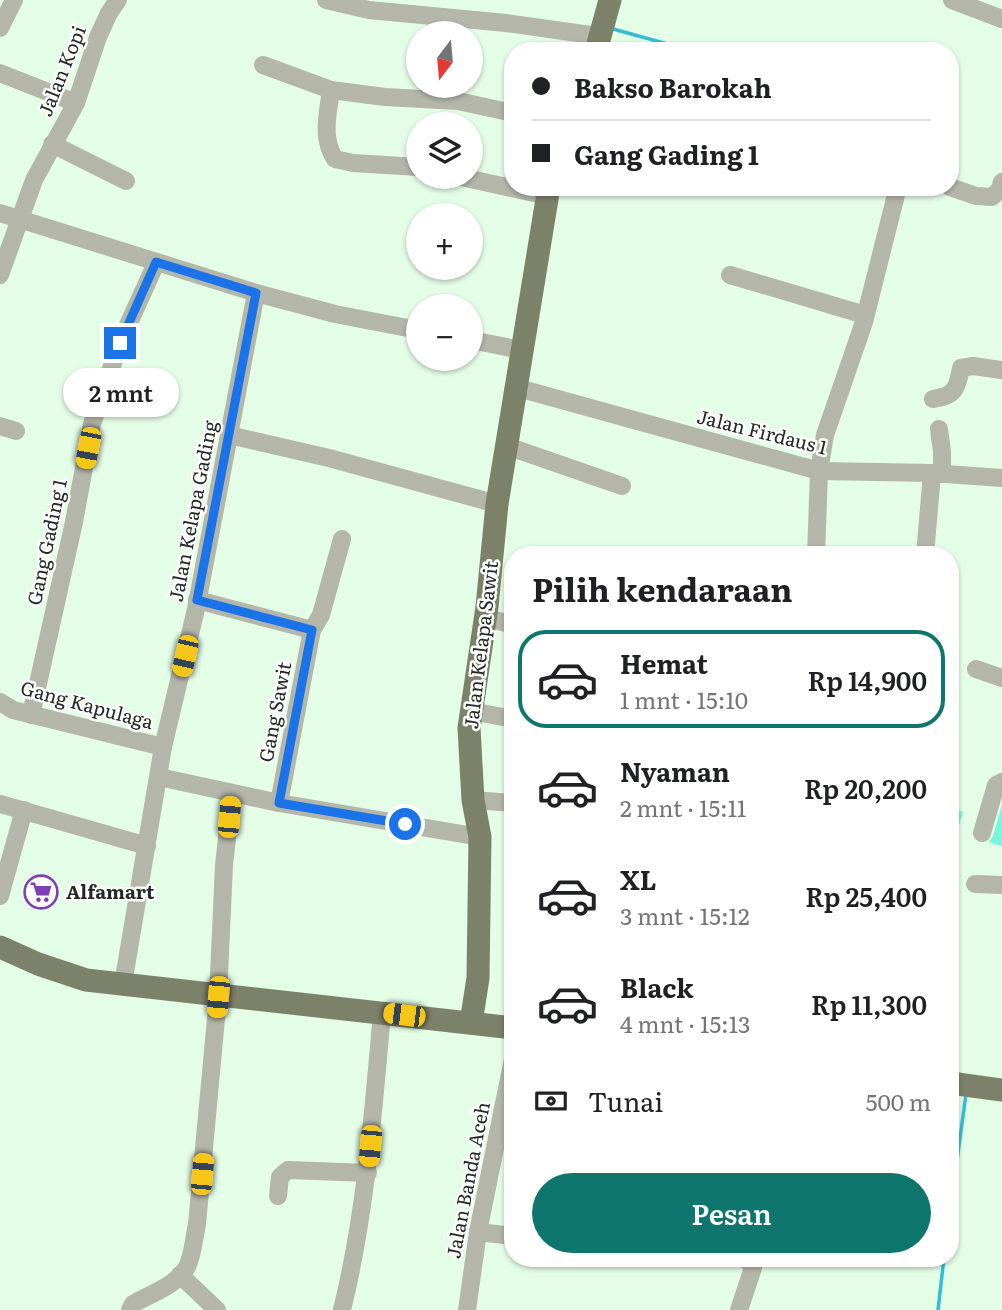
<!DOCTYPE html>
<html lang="id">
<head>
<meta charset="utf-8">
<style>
  body { margin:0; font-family:Literata,serif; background:#f2f2f2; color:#202124; height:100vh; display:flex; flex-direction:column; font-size:26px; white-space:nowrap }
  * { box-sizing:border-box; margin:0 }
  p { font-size:23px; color:#757577 }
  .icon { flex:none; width:38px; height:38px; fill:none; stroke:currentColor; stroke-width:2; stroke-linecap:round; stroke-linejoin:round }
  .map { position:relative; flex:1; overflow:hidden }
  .panel { position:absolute; left:504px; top:546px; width:455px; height:721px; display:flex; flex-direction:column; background:#fff; border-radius:28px; box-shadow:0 2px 5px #0004 }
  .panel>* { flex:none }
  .top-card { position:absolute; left:504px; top:42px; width:455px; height:154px; border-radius:28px; box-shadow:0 2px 5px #0004; display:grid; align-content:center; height:154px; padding:0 28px; background:#fff }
  .needle { width:46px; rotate:196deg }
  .controls { position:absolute; left:406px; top:21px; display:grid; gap:14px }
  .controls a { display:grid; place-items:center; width:77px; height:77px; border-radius:50%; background:#fff; box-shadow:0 2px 5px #0004; font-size:35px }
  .end { position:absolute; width:32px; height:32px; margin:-16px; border:9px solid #1a73e8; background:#fff; box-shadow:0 0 0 4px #fff }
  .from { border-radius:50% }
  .bubble { position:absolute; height:49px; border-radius:24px; background:#fff; box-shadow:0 2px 5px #0004; font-size:23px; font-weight:600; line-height:49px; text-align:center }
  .car { position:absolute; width:21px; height:42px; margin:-21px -10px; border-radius:9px; box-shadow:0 0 5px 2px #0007; background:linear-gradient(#f5c518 24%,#345 0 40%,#f5c518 0 76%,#345 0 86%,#f5c518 0) }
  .top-card b { display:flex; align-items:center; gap:24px; height:66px; font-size:26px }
  .top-card b+b { border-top:2px solid #e0e0e0 }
  .top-card i { width:18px; height:18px; background:#202124 }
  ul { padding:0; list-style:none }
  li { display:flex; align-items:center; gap:21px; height:98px; margin:0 14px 10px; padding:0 14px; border:4px solid transparent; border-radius:28px }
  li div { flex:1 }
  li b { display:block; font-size:26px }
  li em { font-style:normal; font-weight:600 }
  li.active { border-color:#0f766e }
  li>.icon { width:63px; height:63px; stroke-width:1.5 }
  h2 { padding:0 28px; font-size:32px; line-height:84px }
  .pay { display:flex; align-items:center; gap:18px; height:77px; padding:0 28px; font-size:26px }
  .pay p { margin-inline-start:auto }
  .cta { display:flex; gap:14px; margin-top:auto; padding:14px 28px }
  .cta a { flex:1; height:80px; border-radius:42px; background:#0f766e; color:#fff; font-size:28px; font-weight:600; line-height:80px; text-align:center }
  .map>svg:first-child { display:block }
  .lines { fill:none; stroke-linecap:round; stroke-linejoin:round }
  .stream { stroke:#34bed3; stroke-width:3.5 }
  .building { fill:#7af5dd }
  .minor { stroke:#b3b6a9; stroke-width:18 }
  .major { stroke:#7c816a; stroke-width:23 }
  .route { stroke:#1a73e8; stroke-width:9 }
  .labels { text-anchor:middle; stroke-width:5; stroke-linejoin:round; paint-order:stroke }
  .street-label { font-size:19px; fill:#222b23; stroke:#fff }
  .poi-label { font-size:19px; font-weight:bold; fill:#222b23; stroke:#fff; text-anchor:start }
</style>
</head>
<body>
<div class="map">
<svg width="1002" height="1310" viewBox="0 0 1002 1310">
  <rect width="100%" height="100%" fill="#e4fde6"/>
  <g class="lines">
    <!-- stream -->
    <g class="stream">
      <path d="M613 29 693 51"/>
      <path d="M950 1212 966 1094"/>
      <path d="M938 1310 944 1258"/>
    </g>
  </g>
  <!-- building -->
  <g class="building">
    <path d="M1002 805V846L989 842 993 836Z"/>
    <path d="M950 808 963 812 953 845H950Z"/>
  </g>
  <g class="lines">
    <!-- minor -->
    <g class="minor">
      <path d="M326 0 369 10 506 23 598 36"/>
      <path d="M952 0 1002 19"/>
      <path d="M0 28 14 0"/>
      <path d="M263 65 331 90 385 97 458 101 513 113"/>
      <path d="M0 73 76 103"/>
      <path d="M331 90C328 114 321 138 335 159L353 163 418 167"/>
      <path d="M52 144 126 181"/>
      <path d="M461 177 548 196"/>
      <path d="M950 187 976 196 992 197 1000 189 1002 182"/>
      <path d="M0 213 256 293 335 314 418 330"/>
      <path d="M0 275 34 180 76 103 98 37 109 13 118 0"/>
      <path d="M730 275 865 315"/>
      <path d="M471 340 521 350"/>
      <path d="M518 388 819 471 932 473 1002 478"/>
      <path d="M933 399C954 396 957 390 961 368L973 366 1002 370"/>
      <path d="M0 426 16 431"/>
      <path d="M939 429 942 452V474"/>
      <path d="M229 435 329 458 497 504"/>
      <path d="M507 446 622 486"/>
      <path d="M816 555 819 471 825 435 864 322 898 187"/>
      <path d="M925 555 932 473"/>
      <path d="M197 600 312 630"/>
      <path d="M485 617 513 625"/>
      <path d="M976 669 1002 678"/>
      <path d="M0 702 13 710 163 747"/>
      <path d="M471 711 513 719"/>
      <path d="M31 715 74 522 92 424 120 343 156 263"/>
      <path d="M159 777 279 803 480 837"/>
      <path d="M473 800 513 803"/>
      <path d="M279 803 312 630 321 615 342 539"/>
      <path d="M0 804 147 846"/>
      <path d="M982 833 996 785 1002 782"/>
      <path d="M975 884 1002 885"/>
      <path d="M0 896 24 810"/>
      <path d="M123 984 163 747 196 609 256 293"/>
      <path d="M278 1196 280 1177 288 1170 368 1173"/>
      <path d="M478 1232 513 1236"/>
      <path d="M180 1275 217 1310"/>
      <path d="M130 1310 133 1304C150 1294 176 1286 187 1267 193 1255 194 1238 197 1224L218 997 224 865 232 793"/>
      <path d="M342 1310C366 1212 373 1113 382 1013"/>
      <path d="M467 1310 478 1232 513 1059"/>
      <path d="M739 1310 753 1268 746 1258"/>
    </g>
    <!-- major -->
    <g class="major">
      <path d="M596 51 610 0"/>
      <path d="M0 947 38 964 86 980 513 1028"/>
      <path d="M471 1023 478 978 480 837 473 800 469 728 487 607 497 504 549 187"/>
      <path d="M950 1083 1002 1090"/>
    </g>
  </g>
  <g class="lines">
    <!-- route -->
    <path class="route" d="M120 343 156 262 256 293 197 600 312 630 279 803 405 824"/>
  </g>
  <!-- icons -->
  <defs>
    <symbol id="supermarket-ring" viewBox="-11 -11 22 22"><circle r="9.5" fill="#fff" stroke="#7d3fb4" stroke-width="1.5"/><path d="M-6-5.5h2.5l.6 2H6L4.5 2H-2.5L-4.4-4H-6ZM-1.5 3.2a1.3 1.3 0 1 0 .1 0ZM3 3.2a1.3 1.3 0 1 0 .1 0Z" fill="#7d3fb4"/></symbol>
  </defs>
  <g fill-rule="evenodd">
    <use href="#supermarket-ring" x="22" y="873" width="38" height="38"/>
  </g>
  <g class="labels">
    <!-- street labels -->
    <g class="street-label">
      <text transform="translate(62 71) rotate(-68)" y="7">Jalan Kopi</text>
      <text transform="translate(762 432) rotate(14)" y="7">Jalan Firdaus 1</text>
      <text transform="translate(193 511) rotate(-79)" y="7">Jalan Kelapa Gading</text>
      <text transform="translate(47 542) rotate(-78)" y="7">Gang Gading 1</text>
      <text transform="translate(481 645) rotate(-83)" y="7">Jalan Kelapa Sawit</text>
      <text transform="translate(87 705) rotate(15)" y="7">Gang Kapulaga</text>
      <text transform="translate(275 712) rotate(-79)" y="7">Gang Sawit</text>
      <text transform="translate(468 1180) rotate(-79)" y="7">Jalan Banda Aceh</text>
    </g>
    <!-- poi labels -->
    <g class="poi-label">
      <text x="66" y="899">Alfamart</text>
    </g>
  </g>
</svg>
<div class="controls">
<a><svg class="needle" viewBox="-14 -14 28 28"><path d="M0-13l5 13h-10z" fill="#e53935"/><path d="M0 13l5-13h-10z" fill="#757577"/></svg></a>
<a><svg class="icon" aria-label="layers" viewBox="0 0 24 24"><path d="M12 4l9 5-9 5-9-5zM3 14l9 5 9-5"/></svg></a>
<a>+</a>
<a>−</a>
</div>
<i class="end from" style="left:405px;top:824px"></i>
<i class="end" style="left:120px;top:343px"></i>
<div class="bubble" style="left:63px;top:368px;width:116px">2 mnt</div>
<i class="car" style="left:88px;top:448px;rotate:191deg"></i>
<i class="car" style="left:185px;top:656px;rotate:193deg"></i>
<i class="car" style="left:229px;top:817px;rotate:5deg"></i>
<i class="car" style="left:218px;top:997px;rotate:185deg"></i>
<i class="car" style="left:404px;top:1015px;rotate:277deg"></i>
<i class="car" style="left:370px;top:1146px;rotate:185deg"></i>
<i class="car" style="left:202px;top:1174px;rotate:5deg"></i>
<div class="top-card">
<b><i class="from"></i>Bakso Barokah</b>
<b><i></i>Gang Gading 1</b>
</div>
<section class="panel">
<h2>Pilih kendaraan</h2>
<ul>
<li class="active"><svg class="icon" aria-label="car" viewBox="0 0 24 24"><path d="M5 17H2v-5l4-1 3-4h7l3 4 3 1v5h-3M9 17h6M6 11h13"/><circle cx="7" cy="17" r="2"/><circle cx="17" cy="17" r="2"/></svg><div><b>Hemat</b><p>1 mnt · 15:10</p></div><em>Rp 14,900</em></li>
<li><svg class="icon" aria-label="car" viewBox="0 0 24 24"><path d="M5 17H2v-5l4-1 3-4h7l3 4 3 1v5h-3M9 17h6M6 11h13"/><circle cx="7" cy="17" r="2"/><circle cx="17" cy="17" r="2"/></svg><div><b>Nyaman</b><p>2 mnt · 15:11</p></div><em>Rp 20,200</em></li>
<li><svg class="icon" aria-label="car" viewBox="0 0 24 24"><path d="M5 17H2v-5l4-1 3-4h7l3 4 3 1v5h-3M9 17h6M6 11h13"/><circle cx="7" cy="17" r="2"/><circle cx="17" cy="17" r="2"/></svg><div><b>XL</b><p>3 mnt · 15:12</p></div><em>Rp 25,400</em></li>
<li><svg class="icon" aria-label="car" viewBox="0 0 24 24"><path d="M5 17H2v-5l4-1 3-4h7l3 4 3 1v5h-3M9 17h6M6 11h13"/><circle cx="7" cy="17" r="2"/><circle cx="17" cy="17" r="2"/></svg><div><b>Black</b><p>4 mnt · 15:13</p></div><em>Rp 11,300</em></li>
</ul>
<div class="pay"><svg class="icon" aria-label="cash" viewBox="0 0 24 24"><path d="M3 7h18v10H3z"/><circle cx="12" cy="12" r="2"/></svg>Tunai<p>500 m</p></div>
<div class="cta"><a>Pesan</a></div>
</section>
</div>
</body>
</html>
